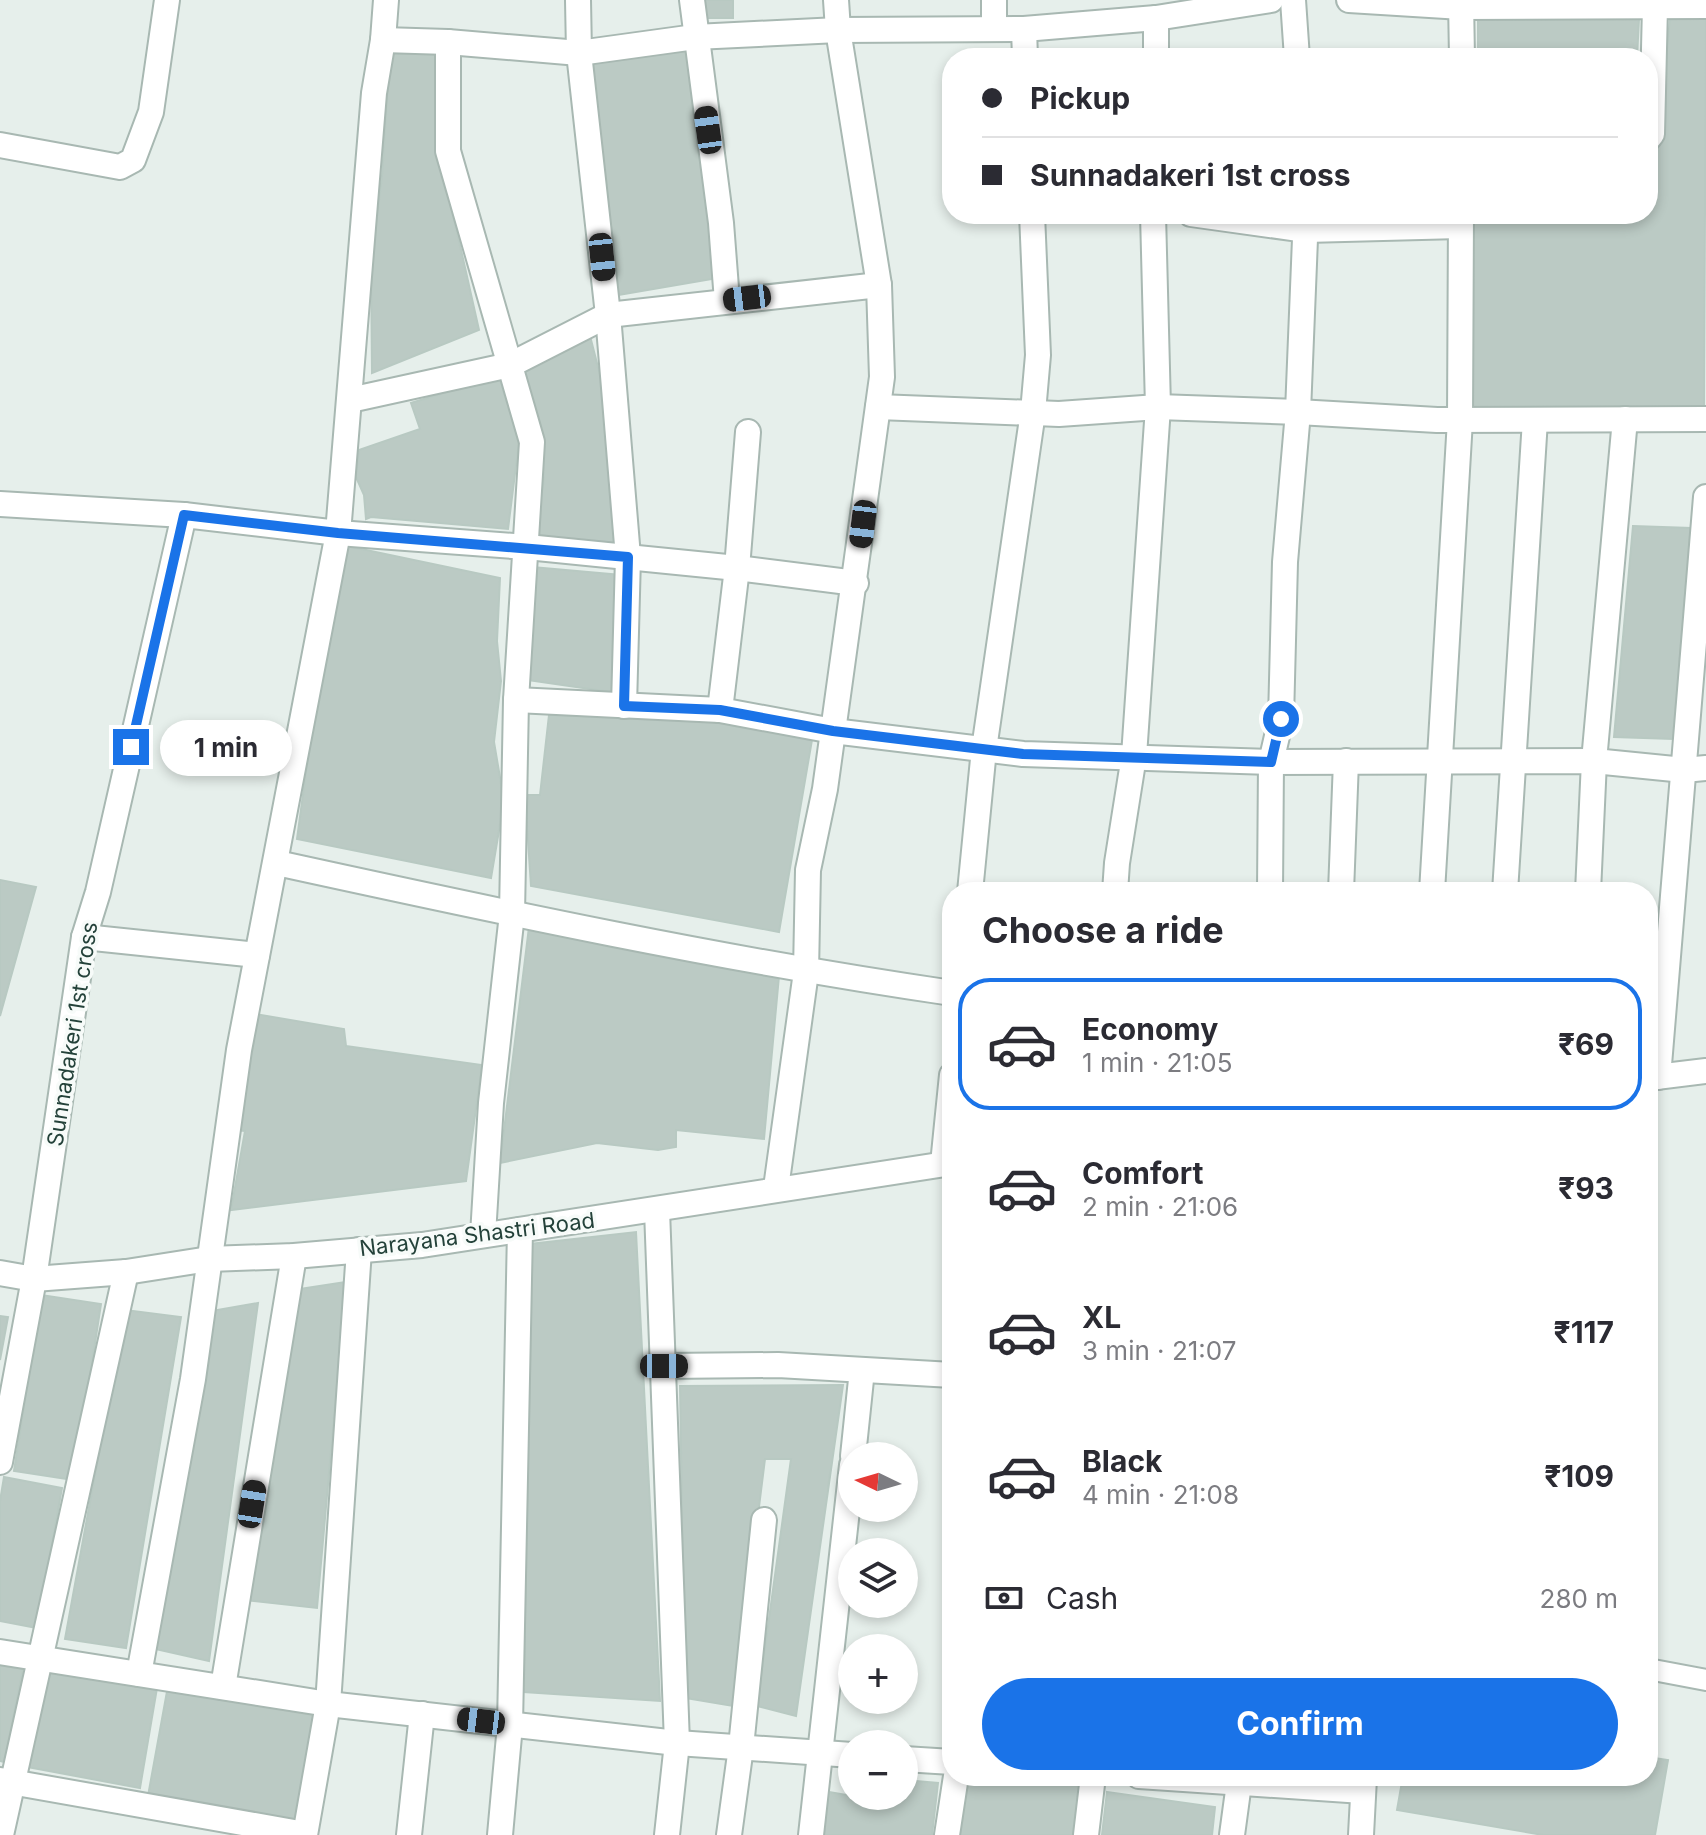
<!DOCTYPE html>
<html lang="en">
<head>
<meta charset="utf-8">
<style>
  body { margin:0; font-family:Inter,sans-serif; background:#f7f7f7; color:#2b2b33; height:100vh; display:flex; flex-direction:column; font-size:30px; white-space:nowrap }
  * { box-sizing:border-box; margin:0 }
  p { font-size:26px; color:#7c7c81 }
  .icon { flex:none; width:44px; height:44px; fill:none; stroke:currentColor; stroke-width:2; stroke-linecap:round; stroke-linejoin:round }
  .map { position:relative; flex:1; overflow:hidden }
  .panel { position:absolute; left:942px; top:882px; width:716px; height:904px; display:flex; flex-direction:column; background:#fff; border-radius:32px; box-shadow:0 4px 12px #0003 }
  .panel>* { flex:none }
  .guide { position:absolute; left:942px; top:48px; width:716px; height:176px; border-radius:32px; box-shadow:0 4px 12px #0003; display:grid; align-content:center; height:176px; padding:0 40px; background:#fff }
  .needle { width:52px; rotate:275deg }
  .controls { position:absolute; left:838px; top:1442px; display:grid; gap:16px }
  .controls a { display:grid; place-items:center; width:80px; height:80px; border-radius:50%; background:#fff; box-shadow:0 4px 12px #0003; font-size:40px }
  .end { position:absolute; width:36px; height:36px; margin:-18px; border:10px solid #1a73e8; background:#fff; box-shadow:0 0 0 4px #fff }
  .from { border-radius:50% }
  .bubble { position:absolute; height:56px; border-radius:28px; background:#fff; box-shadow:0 4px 12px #0003; font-size:26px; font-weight:700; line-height:56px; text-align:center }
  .car { position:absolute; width:24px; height:48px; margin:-24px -12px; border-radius:10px; box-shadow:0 0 6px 2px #0007; background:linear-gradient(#222 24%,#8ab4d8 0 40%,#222 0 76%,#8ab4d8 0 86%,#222 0) }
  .guide b { display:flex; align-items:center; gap:28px; height:76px; font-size:30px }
  .guide b+b { border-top:2px solid #e1e1e2 }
  .guide i { width:20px; height:20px; background:#2b2b33 }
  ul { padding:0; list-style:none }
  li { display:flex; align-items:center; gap:24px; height:132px; margin:0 16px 12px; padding:0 24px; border:4px solid transparent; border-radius:32px }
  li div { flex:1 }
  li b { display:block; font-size:30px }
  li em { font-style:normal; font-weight:700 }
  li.current { border-color:#1a73e8 }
  li>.icon { width:72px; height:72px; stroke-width:1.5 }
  h2 { padding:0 40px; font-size:36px; line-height:96px }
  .pay { display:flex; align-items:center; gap:20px; height:88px; padding:0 40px; font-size:30px }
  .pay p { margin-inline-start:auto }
  .button { display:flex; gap:16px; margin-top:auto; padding:16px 40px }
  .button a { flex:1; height:92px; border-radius:48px; background:#1a73e8; color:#fff; font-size:32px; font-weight:700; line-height:92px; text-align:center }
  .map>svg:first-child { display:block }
  .building { fill:#bbcac4; stroke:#b8c9c2; stroke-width:2 }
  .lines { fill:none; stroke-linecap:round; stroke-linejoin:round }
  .service-casing { stroke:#a8b8b2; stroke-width:24 }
  .minor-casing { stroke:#a8b8b2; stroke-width:28 }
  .tertiary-casing { stroke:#a8b8b2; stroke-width:28 }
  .service { stroke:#fff; stroke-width:20 }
  .minor { stroke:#fff; stroke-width:24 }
  .tertiary { stroke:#fff; stroke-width:24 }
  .route { stroke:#1a73e8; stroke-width:10 }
  .labels { text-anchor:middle; stroke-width:7; stroke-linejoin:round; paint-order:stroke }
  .street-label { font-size:22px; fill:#24423a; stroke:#f7fbf9 }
</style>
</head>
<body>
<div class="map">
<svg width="1706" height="1835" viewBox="0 0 1706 1835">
  <rect width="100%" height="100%" fill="#e6efeb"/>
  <!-- building -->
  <g class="building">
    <path d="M702 0H733V18H705Z"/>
    <path d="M1478 15 1639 19 1637 58H1478Z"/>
    <path d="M1706 16 1704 408 1471 410 1473 214H1648V164H1656L1670 18Z"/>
    <path d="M690 46 718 278 618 295 587 62Z"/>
    <path d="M438 51 442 165 479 330 372 373 371 263 382 176 390 54Z"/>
    <path d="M589 332 610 414 620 548 535 538 544 478 536 413 521 365Z"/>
    <path d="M499 376 519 442 508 529 371 517 366 519 364 495 356 477 359 450 420 429 411 403Z"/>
    <path d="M1633 526 1691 528 1673 739 1614 737Z"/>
    <path d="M347 546 500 578 497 641 501 681 494 742 504 801 491 878 297 839 316 698Z"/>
    <path d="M532 567 621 575 618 693 527 680Z"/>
    <path d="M549 715 723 718 813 734 779 932 531 886 525 795H540Z"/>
    <path d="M0 880 36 887 0 1016Z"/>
    <path d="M529 927 779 976 764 1139 676 1130V1147L658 1150 597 1143 500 1163Z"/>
    <path d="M255 1014 344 1029 346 1046 482 1065 466 1181 231 1210 245 1131 235 1130Z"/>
    <path d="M636 1232 660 1701 524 1692 530 1244Z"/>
    <path d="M346 1282 317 1608 246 1600 294 1290Z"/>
    <path d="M41 1295 101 1304 74 1480 14 1471Z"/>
    <path d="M258 1303 209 1661 151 1648 211 1311Z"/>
    <path d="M125 1310 181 1317 126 1648 65 1639Z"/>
    <path d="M0 1316 8 1317 0 1360Z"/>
    <path d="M843 1385 796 1716 757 1706 791 1459H765L734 1706 685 1698 680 1386Z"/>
    <path d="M4 1477 62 1488 37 1628 0 1621V1501Z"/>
    <path d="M0 1665 23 1669 4 1762 0 1761Z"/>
    <path d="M45 1668 157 1688 140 1788 27 1767Z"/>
    <path d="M168 1686 317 1712 297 1823 148 1796Z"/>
    <path d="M1648 1757 1668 1760 1655 1835H1543L1397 1810 1403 1776H1648Z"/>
    <path d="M963 1778 1081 1786 1075 1835H956Z"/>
    <path d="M904 1780 938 1783 932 1835H817L823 1791 852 1796H904Z"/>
    <path d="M1107 1792 1215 1807 1212 1835H1102Z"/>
  </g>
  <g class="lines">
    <defs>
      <path id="service" d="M1648 1669 1706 1680"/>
      <g id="minor">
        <path d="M578 0 579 53 608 315 628 557 624 706"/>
        <path d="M692 0 721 223 727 301"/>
        <path d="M994 0V29"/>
        <path d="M1293 0 1297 58"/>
        <path d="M1349 0 1462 7 1706 6"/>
        <path d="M1461 0 1462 58"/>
        <path d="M1024 29 1025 58"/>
        <path d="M383 40 448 42 579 53 695 37 838 30 1024 29 1156 18 1271 0"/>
        <path d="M448 42V151L532 442 516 700 512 914 491 1103 483 1235"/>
        <path d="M1156 58V18"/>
        <path d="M1648 139 1652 134 1655 6"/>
        <path d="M0 145 120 167 133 160 151 112 167 0"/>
        <path d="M1191 214 1306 230 1460 226"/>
        <path d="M350 400 510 365 608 315 879 285"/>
        <path d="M878 407 1059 414 1158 407 1298 412 1437 420 1706 419"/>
        <path d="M0 504 184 515 338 533 527 547 737 568 856 583"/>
        <path d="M516 700 720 710 833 731 1023 754 1271 762 1594 761 1684 770 1706 768"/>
        <path d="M720 710 737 568 748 432"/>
        <path d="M277 863C501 912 725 960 952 993"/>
        <path d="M970 892 984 749 1033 412 1038 355 1032 214"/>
        <path d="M1115 892 1117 863 1134 756 1158 407 1153 214"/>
        <path d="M1270 892 1271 762 1281 719 1285 562 1298 412 1306 214"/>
        <path d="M1341 892 1346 761"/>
        <path d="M1432 892 1460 420 1461 214"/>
        <path d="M1505 892 1535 420"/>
        <path d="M1588 892 1594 761 1625 419"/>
        <path d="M84 937 257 955"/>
        <path d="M1658 1077 1706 497"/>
        <path d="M943 1164 952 1075"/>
        <path d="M776 1188 806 972 808 870 825 789 882 377 879 285 838 30 836 0"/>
        <path d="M657 1210 677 1743 667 1835"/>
        <path d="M664 1366 778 1365 952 1375"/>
        <path d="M853 1456 862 1370"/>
        <path d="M0 1462 34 1279 84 937 98 892 184 515"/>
        <path d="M0 1652 328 1704 677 1743 852 1755"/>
        <path d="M139 1674 193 1379 239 1050 338 533 374 93 383 40 386 0"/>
        <path d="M223 1687 294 1256"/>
        <path d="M904 1759 952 1762"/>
        <path d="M1139 1776 1363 1791"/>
        <path d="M0 1780 305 1834"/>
        <path d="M1 1835 126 1272"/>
        <path d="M305 1835 328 1704 359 1250"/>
        <path d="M409 1835 422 1714"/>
        <path d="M500 1835 510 1725 520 1230"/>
        <path d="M729 1835 741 1747 764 1520"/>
        <path d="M811 1835 852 1465"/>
        <path d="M947 1835 956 1776"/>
        <path d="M1086 1835 1093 1776"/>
        <path d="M1232 1835 1240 1776"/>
        <path d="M1361 1835 1364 1778"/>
      </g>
      <g id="tertiary">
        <path d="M1648 1078 1706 1071"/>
        <path d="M0 1273 34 1279 126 1272 209 1259 294 1256 422 1245 952 1163"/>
      </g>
    </defs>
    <!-- service casing -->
    <use href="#service" class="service-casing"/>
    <!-- minor casing -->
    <use href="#minor" class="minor-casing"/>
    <!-- tertiary casing -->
    <use href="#tertiary" class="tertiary-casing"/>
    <!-- service -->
    <use href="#service" class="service"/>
    <!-- minor -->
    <use href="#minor" class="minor"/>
    <!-- tertiary -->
    <use href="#tertiary" class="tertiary"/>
  </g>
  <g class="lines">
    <!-- route -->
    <path class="route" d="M131 747 184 515 338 533 628 557 624 706 720 710 833 731 1023 754 1271 762 1281 719"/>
  </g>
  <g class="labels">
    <!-- street labels -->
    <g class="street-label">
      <text transform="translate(72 1034) rotate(-81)" y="8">Sunnadakeri 1st cross</text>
      <text transform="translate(477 1234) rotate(-7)" y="8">Narayana Shastri Road</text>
    </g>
  </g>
</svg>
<div class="controls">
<a><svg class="needle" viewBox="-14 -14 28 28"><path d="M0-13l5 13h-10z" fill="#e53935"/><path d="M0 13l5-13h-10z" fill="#7c7c81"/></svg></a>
<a><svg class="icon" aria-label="layers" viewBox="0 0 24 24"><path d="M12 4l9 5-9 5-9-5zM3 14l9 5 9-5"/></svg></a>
<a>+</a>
<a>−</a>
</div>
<i class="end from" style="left:1281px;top:719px"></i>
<i class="end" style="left:131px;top:747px"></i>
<div class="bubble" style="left:160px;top:720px;width:132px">1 min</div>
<i class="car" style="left:708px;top:130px;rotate:352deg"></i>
<i class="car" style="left:602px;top:257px;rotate:174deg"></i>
<i class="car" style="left:747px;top:298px;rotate:263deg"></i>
<i class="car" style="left:863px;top:524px;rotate:187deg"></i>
<i class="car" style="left:664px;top:1366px;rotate:90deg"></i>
<i class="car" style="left:252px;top:1504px;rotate:9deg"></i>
<i class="car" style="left:481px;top:1721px;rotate:277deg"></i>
<div class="guide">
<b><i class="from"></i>Pickup</b>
<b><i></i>Sunnadakeri 1st cross</b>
</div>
<section class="panel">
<h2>Choose a ride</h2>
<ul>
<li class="current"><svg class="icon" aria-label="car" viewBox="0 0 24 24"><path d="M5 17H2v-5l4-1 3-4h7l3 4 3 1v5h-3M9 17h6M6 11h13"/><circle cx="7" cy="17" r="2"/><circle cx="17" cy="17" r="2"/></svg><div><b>Economy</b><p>1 min · 21:05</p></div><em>₹69</em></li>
<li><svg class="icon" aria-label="car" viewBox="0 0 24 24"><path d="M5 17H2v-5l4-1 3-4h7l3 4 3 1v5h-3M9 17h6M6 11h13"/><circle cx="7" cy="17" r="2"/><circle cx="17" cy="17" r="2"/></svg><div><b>Comfort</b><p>2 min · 21:06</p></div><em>₹93</em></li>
<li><svg class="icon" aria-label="car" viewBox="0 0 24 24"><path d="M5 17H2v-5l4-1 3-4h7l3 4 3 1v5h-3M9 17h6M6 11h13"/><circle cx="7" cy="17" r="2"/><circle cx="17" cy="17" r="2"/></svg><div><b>XL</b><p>3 min · 21:07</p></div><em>₹117</em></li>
<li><svg class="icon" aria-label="car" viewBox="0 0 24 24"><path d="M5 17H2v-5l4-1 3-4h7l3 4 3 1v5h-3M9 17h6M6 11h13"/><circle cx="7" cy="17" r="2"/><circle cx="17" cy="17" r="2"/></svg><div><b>Black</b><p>4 min · 21:08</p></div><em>₹109</em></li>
</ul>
<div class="pay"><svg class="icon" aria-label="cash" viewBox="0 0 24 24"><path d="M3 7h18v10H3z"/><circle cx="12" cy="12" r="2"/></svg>Cash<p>280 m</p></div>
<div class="button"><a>Confirm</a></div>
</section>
</div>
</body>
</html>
